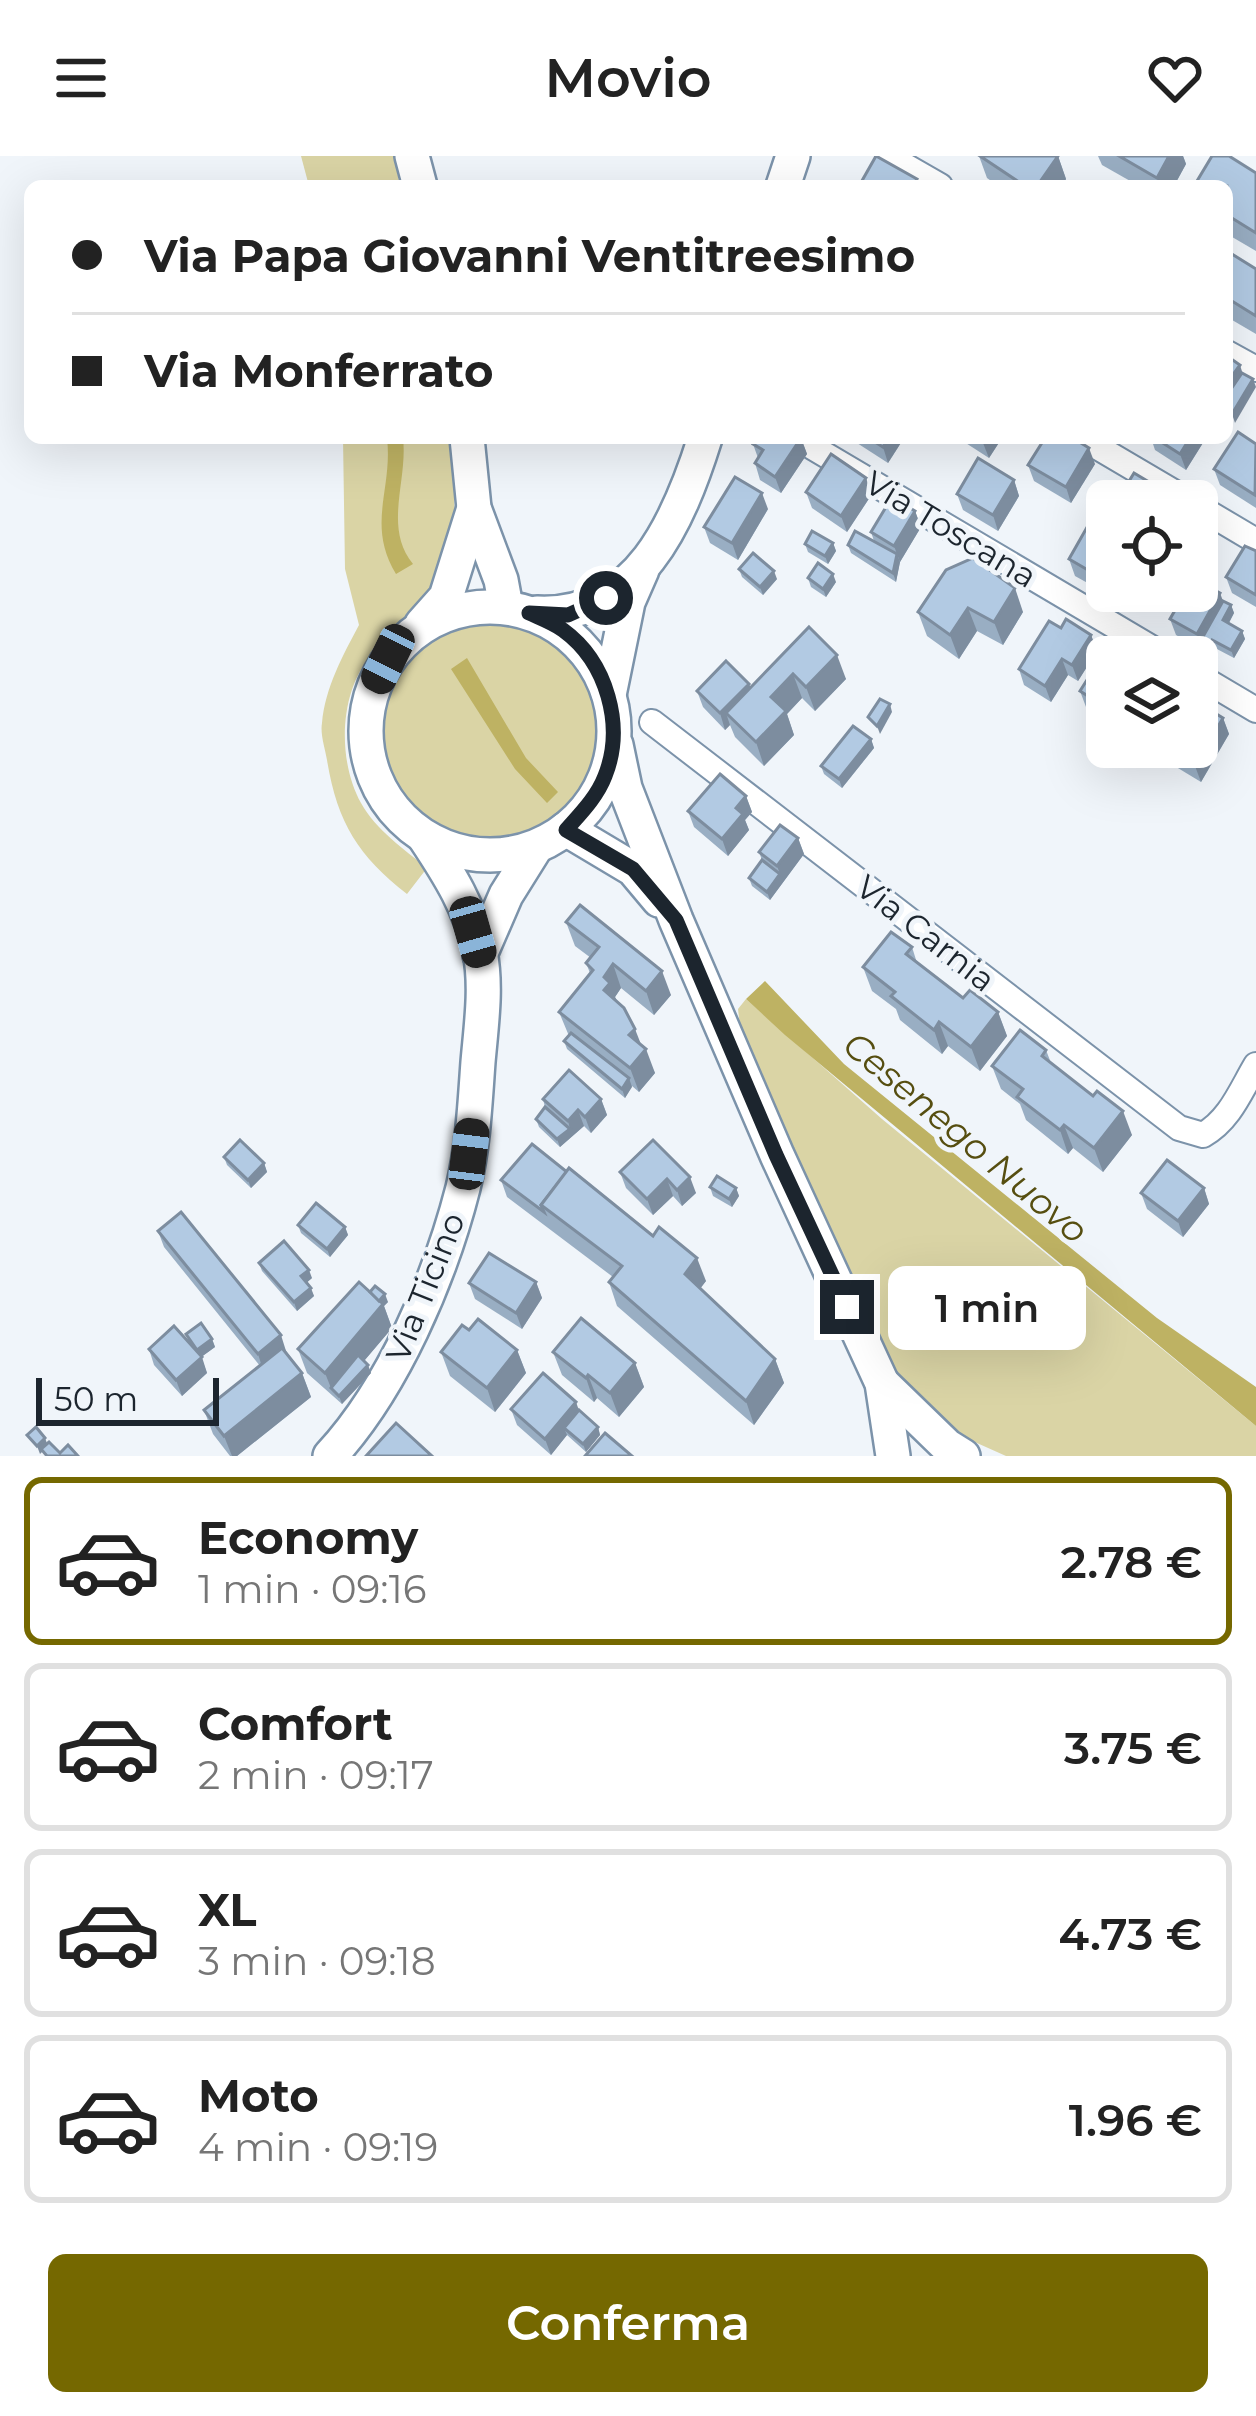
<!DOCTYPE html>
<html lang="it">
<head>
<meta charset="utf-8">
<style>
  body { margin:0; font-family:Montserrat,sans-serif; background:#f2f2f2; color:#222; height:100vh; display:flex; flex-direction:column; font-size:45px; white-space:nowrap }
  * { box-sizing:border-box; margin:0 }
  p { font-size:39px; color:#767676 }
  .icon { flex:none; width:66px; height:66px; fill:none; stroke:currentColor; stroke-width:2; stroke-linecap:round; stroke-linejoin:round }
  .map { position:relative; height:1300px; overflow:hidden }
  .details { display:flex; flex-direction:column; background:#fff; flex:1 }
  .details>* { flex:none }
  .guide { position:absolute; left:24px; top:24px; width:1209px; height:264px; border-radius:18px; box-shadow:0 12px 48px #0002; display:grid; align-content:center; height:264px; padding:0 48px; background:#fff }
  .tools { position:absolute; left:1086px; top:324px; display:grid; gap:24px }
  .tools a { display:grid; place-items:center; width:132px; height:132px; border-radius:18px; background:#fff; box-shadow:0 12px 48px #0002; font-size:60px }
  .scale { position:absolute; left:36px; bottom:30px; width:183px; box-sizing:border-box; padding-left:12px; border:6px solid #1c252e; border-top:0; font-size:33px; line-height:42px; white-space:nowrap; color:#1c252e; -webkit-text-stroke:9px #f0f5fa; paint-order:stroke }
  .end { position:absolute; width:54px; height:54px; margin:-27px; border:15px solid #1c252e; background:#fff; box-shadow:0 0 0 6px #fff }
  .from { border-radius:50% }
  .bubble { position:absolute; height:84px; border-radius:18px; background:#fff; box-shadow:0 12px 48px #0002; font-size:39px; font-weight:600; line-height:84px; text-align:center }
  .car { position:absolute; width:36px; height:72px; margin:-36px -18px; border-radius:15px; box-shadow:0 0 9px 3px #0007; background:linear-gradient(#222 24%,#8ab4d8 0 40%,#222 0 76%,#8ab4d8 0 86%,#222 0) }
  .guide b { display:flex; align-items:center; gap:42px; height:114px; font-size:45px }
  .guide b+b { border-top:3px solid #e0e0e0 }
  .guide i { width:30px; height:30px; background:#222 }
  ul { padding:21px 0 0; list-style:none }
  li { display:flex; align-items:center; gap:36px; height:168px; margin:0 24px 18px; padding:0 24px; border:6px solid #e0e0e0; border-radius:18px }
  li div { flex:1 }
  li b { display:block; font-size:45px }
  li em { font-style:normal; font-weight:600 }
  li.active { border-color:#756800 }
  li>.icon { width:108px; height:108px; stroke-width:1.5 }
  .cta { display:flex; gap:24px; margin-top:auto; padding:24px 48px }
  .cta a { flex:1; height:138px; border-radius:18px; background:#756800; color:#fff; font-size:48px; font-weight:600; line-height:138px; text-align:center }
  header { display:flex; justify-content:space-between; align-items:center; height:156px; padding:0 48px; background:#fff; font-size:54px; font-weight:600 }
  .map>svg:first-child { display:block }
  .green { fill:#dad4a5 }
  .water { fill:#beb263 }
  .lines { fill:none; stroke-linecap:round; stroke-linejoin:round }
  .street-casing { stroke:#7c93aa; stroke-width:28 }
  .secondary-casing { stroke:#7c93aa; stroke-width:38 }
  .street { stroke:#fff; stroke-width:24 }
  .secondary { stroke:#fff; stroke-width:33 }
  .wall { fill:#99aec3 }
  .shaded-wall { fill:#7d8d9f }
  .building { fill:#b2cae3; stroke:#7d8d9f; stroke-width:3 }
  .route { stroke:#1c252e; stroke-width:15 }
  .labels { text-anchor:middle; stroke-width:10; stroke-linejoin:round; paint-order:stroke }
  .street-label { font-size:33px; fill:#1c252e; stroke:#f0f5fa }
  .water-label { font-size:36px; font-style:italic; fill:#564e10; stroke:#f0f5fa }
</style>
</head>
<body>
<header><svg class="icon" aria-label="menu" viewBox="0 0 24 24"><path d="M4 6h16M4 12h16M4 18h16"/></svg>Movio<svg class="icon" aria-label="heart" viewBox="0 0 24 24"><path d="M12 20l-8-8c-3-5 5-10 8-4 3-6 11-1 8 4z"/></svg></header>
<div class="map">
<svg width="1256" height="1300" viewBox="0 0 1256 1300">
  <rect width="100%" height="100%" fill="#f0f5fa"/>
  <!-- green -->
  <g class="green">
    <path d="M301 0H394L400 30H309Z"/>
    <path d="M343 282H452L453 286C453 328 461 396 439 433 430 448 387 481 372 498 339 535 337 604 361 647 376 674 404 693 427 712L407 738C358 700 337 666 327 604 325 592 320 578 322 567 325 532 343 499 359 469L345 413Z"/>
    <circle cx="492" cy="577" r="113"/>
    <path d="M746 843 882 963 1256 1270V1300H1006L959 1279 903 1229 742 888 738 853Z"/>
  </g>
  <!-- water -->
  <g class="water">
    <path d="M387 282H403C408 325 383 371 413 408L396 418C366 368 393 334 387 282Z"/>
    <path d="M467 502 526 602 558 636 547 647 515 613 451 513Z"/>
    <path d="M765 825 844 908 1157 1162 1256 1231V1270L785 879 746 843Z"/>
  </g>
  <g class="lines">
    <defs>
      <g id="street">
        <path d="M888 0 940 30"/>
        <path d="M1227 197 1256 213"/>
        <path d="M797 282 1167 501"/>
        <path d="M1082 282 1189 345"/>
        <path d="M1197 350 1256 385"/>
        <path d="M1197 519 1256 554"/>
        <path d="M652 566 1179 972 1203 979C1230 964 1241 934 1256 909"/>
      </g>
      <g id="secondary">
        <path d="M412 0 420 30"/>
        <path d="M783 30 793 0"/>
        <path d="M467 282 474 352 501 424 506 451"/>
        <circle cx="490" cy="575" r="124"/>
        <path d="M537 457C638 462 679 365 705 282"/>
        <path d="M422 468 446 441 474 352"/>
        <path d="M609 539 628 446 642 414"/>
        <path d="M616 589 625 632 676 764 777 999 882 1227 893 1300"/>
        <path d="M566 673 633 713 659 744"/>
        <path d="M480 799 506 739 536 691"/>
        <path d="M882 1227 947 1290 963 1300"/>
        <path d="M330 1300C393 1232 440 1122 463 1032 473 991 475 948 478 906 481 871 487 831 480 796 471 753 449 718 425 682"/>
      </g>
    </defs>
    <!-- street casing -->
    <use href="#street" class="street-casing"/>
    <!-- secondary casing -->
    <use href="#secondary" class="secondary-casing"/>
    <!-- street -->
    <use href="#street" class="street"/>
    <!-- secondary -->
    <use href="#secondary" class="secondary"/>
  </g>
  <!-- wall -->
  <g class="wall">
    <path d="M979 0H1058L1066 23 1062 30H998L987 22Z"/>
    <path d="M1098 0H1183L1186 8 1174 30H1139L1102 9Z"/>
    <path d="M1256 17V95L1227 78V30Z"/>
    <path d="M1227 95 1256 113V178L1227 161Z"/>
    <path d="M801 282 807 298 781 337 760 324 755 307 758 302 753 288Z"/>
    <path d="M856 282H904L888 307 857 287Z"/>
    <path d="M958 282H1002L989 302Z"/>
    <path d="M1151 282H1206L1186 314 1155 294Z"/>
    <path d="M1256 288V352L1220 329 1214 313Z"/>
    <path d="M1095 308 1071 347 1034 325 1028 309Z"/>
    <path d="M1014 324 1019 340 998 375 963 354 957 338Z"/>
    <path d="M806 336 872 338 847 376 812 352Z"/>
    <path d="M768 353 738 404 710 387 704 371Z"/>
    <path d="M915 355 921 371 900 406 896 426 851 397 848 389 874 385 871 376Z"/>
    <path d="M1107 376V435H1114L1111 440 1075 420 1069 403Z"/>
    <path d="M833 387 836 395 828 408 808 396 805 388Z"/>
    <path d="M1256 395V451L1232 437 1226 421Z"/>
    <path d="M739 413 777 423 763 439 742 421Z"/>
    <path d="M946 414 1023 456 1003 489 977 475 959 503 927 480 918 456Z"/>
    <path d="M808 422 836 426 826 441 811 431Z"/>
    <path d="M1176 439 1223 445 1231 449 1234 457 1229 467 1242 475 1245 483 1234 502 1215 492 1211 498 1176 479 1170 463 1179 447Z"/>
    <path d="M809 471 846 523 815 555 802 542 787 558 794 579 764 610 735 581 730 569 725 574 703 551 697 535 749 528 750 532Z"/>
    <path d="M1091 479 1097 495 1078 525 1068 519 1051 546 1024 529 1019 513Z"/>
    <path d="M1107 511V564L1086 551 1080 535 1099 520Z"/>
    <path d="M1223 562 1229 578 1201 626 1168 606 1162 591Z"/>
    <path d="M871 583 874 592 842 632 824 618 821 610Z"/>
    <path d="M746 640 752 656 745 664 749 674 728 700 694 671 688 655Z"/>
    <path d="M798 682 804 698 770 744 752 730 749 722 762 704 759 696Z"/>
    <path d="M566 766 671 839 654 859 621 832 615 841 655 917 639 936 632 930 625 942 567 893 564 885 569 880 559 856 590 817 586 807 591 802 575 790Z"/>
    <path d="M912 791 917 807 963 842 998 856 1007 880 980 915 948 890 942 898 900 864 896 853 872 835 863 811Z"/>
    <path d="M1046 894 1051 907 1132 979 1103 1016 1073 992 1068 998 1026 964 1020 948 1001 933 992 910Z"/>
    <path d="M543 943H601L607 959 591 977 584 970 560 991 539 971 536 963 545 951Z"/>
    <path d="M653 984 696 1037 682 1050 673 1040 653 1059 626 1032 620 1016Z"/>
    <path d="M224 1001 264 1007 267 1016 251 1032 227 1009Z"/>
    <path d="M501 1024 706 1125 700 1132 775 1203 784 1227 754 1269 617 1150 609 1126 613 1121 507 1041Z"/>
    <path d="M710 1031 736 1032 739 1040 732 1051 713 1040Z"/>
    <path d="M1204 1032 1209 1048 1183 1081 1147 1053 1141 1037Z"/>
    <path d="M298 1069 345 1071 348 1079 330 1101 301 1077Z"/>
    <path d="M158 1075 286 1195 302 1217 311 1241 237 1300H230L213 1278 204 1254 260 1210 164 1091Z"/>
    <path d="M259 1107 312 1122 307 1126 314 1140 297 1155 262 1115Z"/>
    <path d="M536 1126 542 1142 522 1173 475 1143 469 1127Z"/>
    <path d="M370 1136 388 1146 384 1150 392 1172 364 1205 371 1217 342 1248 307 1217 298 1193Z"/>
    <path d="M469 1174 517 1194 526 1217 495 1256 450 1220 441 1196Z"/>
    <path d="M186 1178 212 1183 215 1191 201 1201 207 1217 182 1240 154 1209 149 1193 189 1186Z"/>
    <path d="M553 1196 635 1207 644 1231 619 1261 597 1242 594 1246 562 1219Z"/>
    <path d="M511 1253 579 1254 598 1271 600 1279 586 1296 567 1279 551 1299 517 1269Z"/>
  </g>
  <!-- shaded-wall -->
  <g class="shaded-wall">
    <path d="M1058 0 1066 23 1062 30H1037Z"/>
    <path d="M1169 0H1183L1186 8 1174 30H1160L1157 22Z"/>
    <path d="M1240 209 1245 225 1227 251V227Z"/>
    <path d="M1253 223 1256 231 1235 267 1232 258Z"/>
    <path d="M801 282 807 298 781 337 775 321Z"/>
    <path d="M888 282H904L888 307 883 291Z"/>
    <path d="M981 282H1002L989 302Z"/>
    <path d="M1190 282H1206L1186 314 1180 298Z"/>
    <path d="M1089 292 1095 308 1071 347 1066 331Z"/>
    <path d="M866 322 872 338 847 376 841 360Z"/>
    <path d="M1014 324 1019 340 998 375 993 359Z"/>
    <path d="M762 337 768 353 738 404 732 387Z"/>
    <path d="M915 355 921 371 900 406 894 390Z"/>
    <path d="M833 387 836 395 828 408 825 400Z"/>
    <path d="M897 398 900 406 896 426 893 417Z"/>
    <path d="M774 415 777 423 763 439 760 431Z"/>
    <path d="M833 418 836 426 826 441 823 433Z"/>
    <path d="M1015 432 1023 456 1003 489 994 466Z"/>
    <path d="M1220 437 1226 453 1200 486 1197 478Z"/>
    <path d="M1231 449 1234 457 1226 472 1223 464Z"/>
    <path d="M968 452 977 475 959 503 950 479Z"/>
    <path d="M1242 475 1245 483 1234 502 1231 494Z"/>
    <path d="M1091 479 1097 495 1078 525 1072 509Z"/>
    <path d="M837 499 846 523 815 555 806 531Z"/>
    <path d="M1062 503 1068 519 1051 546 1045 530Z"/>
    <path d="M793 518 802 542 787 558 794 579 764 610 756 586 771 541Z"/>
    <path d="M749 528 755 544 726 557 730 569 725 574 720 557Z"/>
    <path d="M890 548 892 556 880 578 877 570Z"/>
    <path d="M1223 562 1229 578 1201 626 1195 610Z"/>
    <path d="M871 583 874 592 842 632 839 623Z"/>
    <path d="M746 640 752 656 745 664 749 674 728 700 722 683 736 652Z"/>
    <path d="M798 682 804 698 770 744 767 736 780 718 777 710Z"/>
    <path d="M613 808 621 832 615 841 619 851 604 834V821Z"/>
    <path d="M662 815 671 839 654 859 646 835Z"/>
    <path d="M998 856 1007 880 980 915 971 891Z"/>
    <path d="M939 866 948 890 942 898 934 874Z"/>
    <path d="M635 873 644 896 646 893 655 917 639 936 630 912 629 879Z"/>
    <path d="M629 922 632 931 625 942 622 933Z"/>
    <path d="M601 943 607 959 591 977 585 961Z"/>
    <path d="M578 954 584 970 560 991 557 983 570 973 568 965Z"/>
    <path d="M1123 955 1132 979 1103 1016 1094 992Z"/>
    <path d="M1064 969 1073 992 1068 998 1060 974Z"/>
    <path d="M264 1007 267 1016 251 1032 248 1024Z"/>
    <path d="M690 1021 696 1037 682 1050 677 1034Z"/>
    <path d="M667 1023 673 1040 653 1059 647 1043Z"/>
    <path d="M736 1032 739 1040 732 1051 729 1043Z"/>
    <path d="M1204 1032 1209 1048 1183 1081 1178 1065Z"/>
    <path d="M345 1071 348 1079 330 1101 327 1093Z"/>
    <path d="M697 1102 706 1125 694 1141 685 1118Z"/>
    <path d="M309 1114 312 1122 304 1129 301 1120Z"/>
    <path d="M536 1126 542 1142 522 1173 516 1157Z"/>
    <path d="M311 1132 314 1140 297 1155 294 1146Z"/>
    <path d="M385 1138 388 1146 384 1150 392 1172 336 1238 331 1232 325 1217Z"/>
    <path d="M281 1179 286 1195 263 1214 258 1198Z"/>
    <path d="M212 1183 215 1191 200 1202 197 1194Z"/>
    <path d="M517 1194 526 1217 495 1256 487 1232Z"/>
    <path d="M202 1201 207 1217 182 1240 176 1224Z"/>
    <path d="M775 1203 784 1227 754 1269 746 1245Z"/>
    <path d="M635 1207 644 1231 619 1261 610 1237Z"/>
    <path d="M368 1209 371 1217 342 1248 339 1240Z"/>
    <path d="M302 1217 311 1241 237 1300H232L224 1280Z"/>
    <path d="M588 1219 597 1242 594 1246 586 1222Z"/>
    <path d="M576 1246 582 1263 564 1272 567 1279 551 1299 545 1283Z"/>
    <path d="M598 1271 600 1279 586 1296 583 1288Z"/>
    <path d="M45 1282 48 1290 40 1298 37 1290Z"/>
  </g>
  <!-- building -->
  <g class="building">
    <path d="M876 0 917 23 913 30H859Z"/>
    <path d="M980 0H1058L1037 30H1025Z"/>
    <path d="M1119 0H1169L1157 22Z"/>
    <path d="M1212 0H1229L1256 17V77L1227 59V30H1194Z"/>
    <path d="M1227 95 1256 113V160L1227 142Z"/>
    <path d="M1227 200 1240 209 1227 227Z"/>
    <path d="M1242 217 1253 223 1232 258 1227 255V239Z"/>
    <path d="M1238 276 1256 288 1255 339 1214 313Z"/>
    <path d="M757 282H801L775 321 755 307 763 294 753 288Z"/>
    <path d="M869 282H888L883 291Z"/>
    <path d="M1045 282H1073L1089 292 1066 331 1028 309Z"/>
    <path d="M1155 282H1190L1180 298Z"/>
    <path d="M831 298 866 322 841 360 806 336Z"/>
    <path d="M978 302 1014 324 993 359 957 338Z"/>
    <path d="M1134 317 1171 339 1168 345H1117Z"/>
    <path d="M735 321 762 337 732 387 704 371Z"/>
    <path d="M892 341 915 355 894 390 871 376Z"/>
    <path d="M1090 366 1107 376V420L1105 424 1069 403Z"/>
    <path d="M812 375 833 387 825 400 805 388Z"/>
    <path d="M855 375 897 398 893 417 848 389Z"/>
    <path d="M1245 390 1256 395V439L1226 421Z"/>
    <path d="M753 397 774 415 760 431 739 413Z"/>
    <path d="M973 402 1015 432 994 466 968 452 950 479 918 456 946 414Z"/>
    <path d="M818 407 833 418 823 433 808 422Z"/>
    <path d="M1197 424 1220 437 1197 478 1170 463 1182 442 1176 439 1178 435H1197Z"/>
    <path d="M1223 445 1231 449 1223 464 1242 475 1231 494 1212 484 1208 490 1200 486Z"/>
    <path d="M1066 463 1091 479 1072 509 1062 503 1045 530 1019 513 1049 465 1061 472Z"/>
    <path d="M809 471 837 499 806 531 793 518 771 541 786 555 756 586 726 557Z"/>
    <path d="M726 505 749 528 720 557 697 535Z"/>
    <path d="M1105 510 1107 511V552L1080 535 1092 516 1099 520Z"/>
    <path d="M880 543 890 548 877 570 868 561Z"/>
    <path d="M1197 546 1223 562 1195 610 1163 591H1197Z"/>
    <path d="M853 570 871 583 839 623 821 610Z"/>
    <path d="M720 618 746 640 736 652 743 658 722 683 688 655Z"/>
    <path d="M780 669 798 682 777 710 759 696Z"/>
    <path d="M762 704 780 718 767 736 749 722Z"/>
    <path d="M580 749 662 815 646 835 613 808 604 821 610 827 604 834 624 852 635 873 629 879 646 893 630 912 559 856 593 814 586 807 599 791 566 766Z"/>
    <path d="M891 776 912 791 906 798 963 842 970 834 998 856 971 891 939 866 934 874 891 840 895 836 863 811Z"/>
    <path d="M1020 874 1046 894 1042 900 1093 940 1097 935 1123 955 1094 992 1064 969 1060 974 1017 941 1023 933 992 910Z"/>
    <path d="M571 877 629 922 622 933 564 885Z"/>
    <path d="M569 914 601 943 585 961 578 954 568 965 543 943Z"/>
    <path d="M545 951 570 973 557 983 536 963Z"/>
    <path d="M240 984 264 1007 248 1024 224 1001Z"/>
    <path d="M653 984 690 1021 677 1034 667 1023 647 1043 620 1016Z"/>
    <path d="M532 988 567 1016 541 1049 544 1056 501 1024Z"/>
    <path d="M1167 1004 1204 1032 1178 1065 1141 1037Z"/>
    <path d="M569 1012 653 1080 659 1071 697 1102 685 1118 775 1203 746 1245 609 1126 622 1110 541 1049Z"/>
    <path d="M717 1020 736 1032 729 1043 710 1031Z"/>
    <path d="M316 1047 345 1071 327 1093 298 1069Z"/>
    <path d="M181 1056 281 1179 258 1198 158 1075Z"/>
    <path d="M284 1085 309 1114 301 1120 311 1132 294 1146 259 1107Z"/>
    <path d="M489 1097 536 1126 516 1157 469 1127Z"/>
    <path d="M359 1126 383 1148 325 1217 298 1193Z"/>
    <path d="M375 1130 385 1138 379 1145 370 1136Z"/>
    <path d="M581 1162 635 1207 610 1237 588 1219 586 1222 553 1196Z"/>
    <path d="M478 1163 517 1194 487 1232 441 1196 462 1169 469 1174Z"/>
    <path d="M201 1167 212 1183 197 1194 186 1178Z"/>
    <path d="M174 1170 202 1201 176 1224 149 1193Z"/>
    <path d="M282 1192 302 1217 224 1280 204 1254Z"/>
    <path d="M358 1199 368 1209 339 1240 331 1232Z"/>
    <path d="M543 1217 576 1246 545 1283 511 1253Z"/>
    <path d="M579 1254 598 1271 583 1288 564 1272Z"/>
    <path d="M396 1267 432 1300H366Z"/>
    <path d="M36 1271 45 1282 37 1290 27 1279Z"/>
    <path d="M605 1277 632 1300H585Z"/>
    <path d="M49 1286 60 1297 68 1289 78 1300H47L41 1293Z"/>
  </g>
  <g class="lines">
    <!-- route -->
    <path class="route" d="M606 442 568 459 529 457C540 462 553 467 563 474 607 506 625 570 605 620 597 641 581 657 566 674L633 713 676 764 776 999 847 1151"/>
  </g>
  <g class="labels">
    <!-- street labels -->
    <g class="street-label">
      <text transform="translate(951 373) rotate(31)" y="12">Via Toscana</text>
      <text transform="translate(926 777) rotate(38)" y="12">Via Carnia</text>
      <text transform="translate(425 1131) rotate(-68)" y="12">Via Ticino</text>
    </g>
    <!-- water labels -->
    <g class="water-label">
      <text transform="translate(966 981) rotate(40)" y="13">Cesenego Nuovo</text>
    </g>
  </g>
</svg>
<div class="tools">
<a><svg class="icon" aria-label="locate" viewBox="0 0 24 24"><circle cx="12" cy="12" r="6"/><path d="M12 2v4M12 18v4M2 12h4M18 12h4"/></svg></a>
<a><svg class="icon" aria-label="layers" viewBox="0 0 24 24"><path d="M12 4l9 5-9 5-9-5zM3 14l9 5 9-5"/></svg></a>
</div>
<div class="scale">50 m</div>
<i class="end from" style="left:606px;top:442px"></i>
<i class="end" style="left:847px;top:1151px"></i>
<div class="bubble" style="left:888px;top:1110px;width:198px">1 min</div>
<i class="car" style="left:388px;top:503px;rotate:206deg"></i>
<i class="car" style="left:473px;top:776px;rotate:164deg"></i>
<i class="car" style="left:469px;top:998px;rotate:7deg"></i>
<div class="guide">
<b><i class="from"></i>Via Papa Giovanni Ventitreesimo</b>
<b><i></i>Via Monferrato</b>
</div>
</div>
<section class="details">
<ul>
<li class="active"><svg class="icon" aria-label="car" viewBox="0 0 24 24"><path d="M5 17H2v-5l4-1 3-4h7l3 4 3 1v5h-3M9 17h6M6 11h13"/><circle cx="7" cy="17" r="2"/><circle cx="17" cy="17" r="2"/></svg><div><b>Economy</b><p>1 min · 09:16</p></div><em>2.78 €</em></li>
<li><svg class="icon" aria-label="car" viewBox="0 0 24 24"><path d="M5 17H2v-5l4-1 3-4h7l3 4 3 1v5h-3M9 17h6M6 11h13"/><circle cx="7" cy="17" r="2"/><circle cx="17" cy="17" r="2"/></svg><div><b>Comfort</b><p>2 min · 09:17</p></div><em>3.75 €</em></li>
<li><svg class="icon" aria-label="car" viewBox="0 0 24 24"><path d="M5 17H2v-5l4-1 3-4h7l3 4 3 1v5h-3M9 17h6M6 11h13"/><circle cx="7" cy="17" r="2"/><circle cx="17" cy="17" r="2"/></svg><div><b>XL</b><p>3 min · 09:18</p></div><em>4.73 €</em></li>
<li><svg class="icon" aria-label="car" viewBox="0 0 24 24"><path d="M5 17H2v-5l4-1 3-4h7l3 4 3 1v5h-3M9 17h6M6 11h13"/><circle cx="7" cy="17" r="2"/><circle cx="17" cy="17" r="2"/></svg><div><b>Moto</b><p>4 min · 09:19</p></div><em>1.96 €</em></li>
</ul>
<div class="cta"><a>Conferma</a></div>
</section>
</body>
</html>
